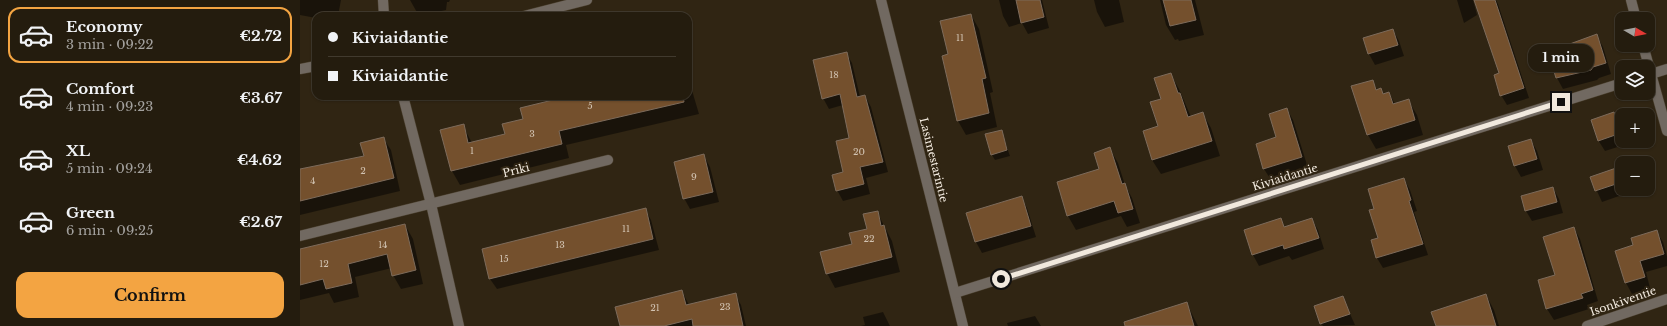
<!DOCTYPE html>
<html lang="en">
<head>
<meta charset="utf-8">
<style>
  body { margin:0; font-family:"Libre Baskerville",serif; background:#30291c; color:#f1f3f6; height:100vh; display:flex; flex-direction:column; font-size:15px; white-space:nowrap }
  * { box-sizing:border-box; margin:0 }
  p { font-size:13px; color:#a3a19e }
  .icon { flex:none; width:22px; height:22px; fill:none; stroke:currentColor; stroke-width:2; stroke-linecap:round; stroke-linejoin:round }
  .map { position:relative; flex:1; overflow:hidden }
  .panel { display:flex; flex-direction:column; background:#241c0e; width:300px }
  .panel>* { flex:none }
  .banner { position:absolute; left:12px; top:12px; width:380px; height:88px; border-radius:12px; box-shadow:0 1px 3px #0004,0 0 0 1px #413a2e; display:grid; align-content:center; height:88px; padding:0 16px; background:#241c0e }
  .needle { width:26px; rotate:99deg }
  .controls { position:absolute; left:1315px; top:12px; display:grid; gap:8px }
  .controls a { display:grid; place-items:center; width:40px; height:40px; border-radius:8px; background:#241c0e; box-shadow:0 1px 3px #0004,0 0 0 1px #413a2e; font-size:20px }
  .end { position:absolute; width:18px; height:18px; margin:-9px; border:5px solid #f1e9de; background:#111; box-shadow:0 0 0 2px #111 }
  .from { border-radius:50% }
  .bubble { position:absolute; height:28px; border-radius:12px; background:#241c0e; box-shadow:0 1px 3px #0004,0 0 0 1px #413a2e; font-size:13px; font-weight:700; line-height:28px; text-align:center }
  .banner b { display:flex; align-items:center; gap:14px; height:38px; font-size:15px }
  .banner b+b { border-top:1px solid #413a2e }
  .banner i { width:10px; height:10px; background:#f1f3f6 }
  ul { padding:7px 0 0; list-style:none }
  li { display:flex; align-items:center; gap:12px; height:56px; margin:0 8px 6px; padding:0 8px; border:2px solid transparent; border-radius:12px }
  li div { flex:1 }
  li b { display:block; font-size:15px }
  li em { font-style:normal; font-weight:700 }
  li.selected { border-color:#f3a442 }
  li>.icon { width:36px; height:36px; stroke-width:1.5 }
  .button { display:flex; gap:8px; margin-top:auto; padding:8px 16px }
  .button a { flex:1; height:46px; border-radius:12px; background:#f3a442; color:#111; font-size:16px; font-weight:700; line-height:46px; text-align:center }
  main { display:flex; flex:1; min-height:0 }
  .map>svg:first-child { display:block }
  .shadow { fill:#0007 }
  .building { fill:#74502d; stroke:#7d6b5b }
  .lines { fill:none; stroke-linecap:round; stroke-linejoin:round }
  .minor-casing { stroke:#4b402f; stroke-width:11 }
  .tertiary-casing { stroke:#4b402f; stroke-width:11 }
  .minor { stroke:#716961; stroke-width:10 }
  .tertiary { stroke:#716961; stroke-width:10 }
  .route { stroke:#f1e9de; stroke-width:5 }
  .labels { text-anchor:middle; stroke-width:4; stroke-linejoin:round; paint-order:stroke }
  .number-label { font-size:9px; fill:#d2c3b2 }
  .street-label { font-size:11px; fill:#f1e9de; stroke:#302513 }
</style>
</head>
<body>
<main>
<section class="panel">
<ul>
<li class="selected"><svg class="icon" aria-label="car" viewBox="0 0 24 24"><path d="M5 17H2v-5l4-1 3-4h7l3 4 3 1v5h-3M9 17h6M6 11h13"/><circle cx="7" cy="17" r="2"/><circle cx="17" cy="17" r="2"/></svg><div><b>Economy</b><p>3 min · 09:22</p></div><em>€2.72</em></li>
<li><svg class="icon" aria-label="car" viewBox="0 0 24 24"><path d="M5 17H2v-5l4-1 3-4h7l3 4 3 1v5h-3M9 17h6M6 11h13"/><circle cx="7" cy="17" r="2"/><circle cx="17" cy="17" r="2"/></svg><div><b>Comfort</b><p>4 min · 09:23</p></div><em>€3.67</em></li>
<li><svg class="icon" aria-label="car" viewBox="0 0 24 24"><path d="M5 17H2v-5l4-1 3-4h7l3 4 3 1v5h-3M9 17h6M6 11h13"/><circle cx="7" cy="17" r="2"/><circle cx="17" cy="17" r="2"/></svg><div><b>XL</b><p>5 min · 09:24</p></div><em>€4.62</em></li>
<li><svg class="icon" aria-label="car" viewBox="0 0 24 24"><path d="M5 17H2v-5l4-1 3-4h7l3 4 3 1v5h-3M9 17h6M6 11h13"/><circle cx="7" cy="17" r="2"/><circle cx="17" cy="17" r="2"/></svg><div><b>Green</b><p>6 min · 09:25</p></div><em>€2.67</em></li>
</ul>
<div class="button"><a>Confirm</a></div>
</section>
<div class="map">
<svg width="1367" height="326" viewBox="0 0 1367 326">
  <rect width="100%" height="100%" fill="#302513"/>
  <!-- shadow -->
  <g class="shadow">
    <path d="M0 0H41L38 16H16V18L0 15Z"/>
    <path d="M110 0H150L149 2H147L146 10 119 16Z"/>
    <path d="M699 0H742L749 28 728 34 722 23 709 27 703 16Z"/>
    <path d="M794 0H819L824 22 805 27 797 12Z"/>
    <path d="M860 0H895L904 35 879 41 878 39 875 40 866 25Z"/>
    <path d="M1157 0H1173L1177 15 1164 23Z"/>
    <path d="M1177 0H1196L1198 4 1229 98 1207 105 1201 95 1200 74Z"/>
    <path d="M671 15 679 29 693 92 690 93 697 127 666 135 658 121 643 57 649 55Z"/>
    <path d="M1093 30 1099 41 1104 56 1075 65 1069 54 1064 39Z"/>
    <path d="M1297 36 1303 47 1311 74 1299 78 1297 80 1263 89 1257 78 1249 53Z"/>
    <path d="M546 53 552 63 560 97 565 96 571 107 588 172 566 178 570 194 543 201 537 190 544 173 550 139 543 105 529 109 523 98Z"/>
    <path d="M871 75 879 89 891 117 903 114 911 128 920 156 861 174 852 160 859 127 862 99Z"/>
    <path d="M388 77 399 114 266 145 269 158 160 185 152 171 163 126 172 143 206 134 224 119 271 96H388Z"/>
    <path d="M1072 81 1078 91 1081 90 1084 95 1089 93 1095 104 1108 100 1117 115 1123 135 1076 149 1068 135Z"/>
    <path d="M987 109 993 120 1008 168 971 180 964 169 957 144 977 138Z"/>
    <path d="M1314 113 1322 130V141H1326L1327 144 1305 151 1298 140Z"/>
    <path d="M701 131 710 156 695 160 692 155Z"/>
    <path d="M83 138 91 150 100 191 0 215V170L65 157Z"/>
    <path d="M1231 140 1237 151 1243 170 1221 177 1215 166 1209 147Z"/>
    <path d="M810 149 818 163 825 185 832 198 840 223 827 227 821 216 776 230 768 216 758 183 800 170Z"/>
    <path d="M404 156 410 167 419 202 390 209 384 198Z"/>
    <path d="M1322 167V189H1339L1302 202 1291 178Z"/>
    <path d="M1104 179 1110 190 1117 211 1114 212 1128 255 1083 268 1077 258 1079 239 1076 210Z"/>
    <path d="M1253 188 1259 199 1263 213 1232 221 1226 211Z"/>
    <path d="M721 197 727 208 736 237 682 253 676 242 667 214Z"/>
    <path d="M345 209 351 220 359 250 197 289 190 279Z"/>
    <path d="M577 212 592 241 600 272 535 288 527 273 568 230Z"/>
    <path d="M980 219 985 228 1012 219 1018 230 1024 249 992 260 989 256 959 266 953 255 945 230Z"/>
    <path d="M105 225 113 239 123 284 101 289 93 275 92 268 55 277 59 297 34 303 29 293 0 300V250Z"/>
    <path d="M1274 228 1280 239 1298 301 1287 305 1289 309 1254 320 1247 309 1239 281 1256 276Z"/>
    <path d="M1356 231 1363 242 1367 256V266L1346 272 1350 288 1332 294 1326 283 1316 252 1335 246Z"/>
    <path d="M382 291 389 305 435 294 441 305 446 326H321Z"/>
    <path d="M1186 295 1194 310 1199 326H1137Z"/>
    <path d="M1043 298 1055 325 1023 326 1021 323Z"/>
    <path d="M887 304 898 326H843Z"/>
    <path d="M583 312 590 326H561L565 325 563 317Z"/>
    <path d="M735 316 741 326H708L707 323Z"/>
  </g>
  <!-- building -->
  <g class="building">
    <path d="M716 0H740L744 17 721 23Z"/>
    <path d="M863 0H891L896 20 870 26Z"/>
    <path d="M1174 0H1195L1224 88 1200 96 1194 75 1199 73Z"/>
    <path d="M671 14 686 78 682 79 689 113 657 121 642 56 648 54 640 21Z"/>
    <path d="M1093 29 1098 45 1068 54 1063 38Z"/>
    <path d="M1297 34 1306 63 1293 67 1291 70 1256 78 1248 52Z"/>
    <path d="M547 52 557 97 565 95 583 162 560 167 564 184 536 191 532 175 543 172 536 141 549 138 540 94 522 99 513 60Z"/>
    <path d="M871 73 878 93H880L888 117 903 112 912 141 852 160 843 131 858 126 850 102 861 99 854 78Z"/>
    <path d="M1073 80 1076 90 1081 88 1083 94 1089 92 1093 104 1109 99 1115 120 1067 135 1051 86Z"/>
    <path d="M256 96H383L384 102 259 131 262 144 151 171 140 130 164 124 168 143 205 134 202 124 223 119 220 108 257 99Z"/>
    <path d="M987 108 1002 157 963 169 956 144 976 137 969 114Z"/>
    <path d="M1314 112 1321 133 1298 141 1291 120Z"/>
    <path d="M702 130 707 150 691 155 685 134Z"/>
    <path d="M84 137 94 178 0 201V169L64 156 60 143Z"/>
    <path d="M1231 139 1237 159 1214 166 1208 146Z"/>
    <path d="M810 147 822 184 825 183 833 209 818 213 814 201 767 216 757 182 799 169 794 153Z"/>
    <path d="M404 154 413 192 383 199 374 162Z"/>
    <path d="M1322 166V182L1295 191 1290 177Z"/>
    <path d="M1104 178 1111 200 1109 201 1123 244 1076 258 1071 240 1078 238 1069 210 1074 209 1068 189Z"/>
    <path d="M1253 187 1257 202 1225 211 1221 196Z"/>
    <path d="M722 196 731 226 675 242 666 213Z"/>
    <path d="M346 208 353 239 189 279 182 249Z"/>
    <path d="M578 211 581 226 584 225 592 257 526 274 520 252 552 244 549 233 567 229 563 214Z"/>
    <path d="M981 218 984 227 1012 218 1019 238 984 249 983 245 952 255 944 230Z"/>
    <path d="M105 224 116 270 92 276 87 254 48 264 52 283 26 289 23 279 0 285V249Z"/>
    <path d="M1274 227 1293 290 1281 294 1283 298 1246 309 1238 280 1255 275 1243 237Z"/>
    <path d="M1357 230 1364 254 1340 261 1345 277 1325 283 1315 251 1333 245 1331 238Z"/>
    <path d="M382 290 386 305 436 293 443 326H393L392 319 364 326H320L315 307Z"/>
    <path d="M1186 294 1196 326H1136L1131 312Z"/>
    <path d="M1043 296 1050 314 1020 324 1014 306Z"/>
    <path d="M887 302 894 326H825L824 322Z"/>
  </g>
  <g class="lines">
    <defs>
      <g id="minor">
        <path d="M83 0 84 16"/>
        <path d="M581 0 663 326"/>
        <path d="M224 16 287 0"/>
        <path d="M0 69 16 66"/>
        <path d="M1348 75 1367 69"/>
        <path d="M103 96 131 204 159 326"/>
        <path d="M0 236 308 160"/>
        <path d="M655 293 1322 83"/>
        <path d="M1287 326 1367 299"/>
      </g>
      <g id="tertiary">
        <path d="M1331 0 1336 19"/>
        <path d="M1343 45 1367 131"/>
      </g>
    </defs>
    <!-- minor casing -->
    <use href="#minor" class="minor-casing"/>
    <!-- tertiary casing -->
    <use href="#tertiary" class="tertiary-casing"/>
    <!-- minor -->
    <use href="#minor" class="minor"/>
    <!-- tertiary -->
    <use href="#tertiary" class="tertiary"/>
  </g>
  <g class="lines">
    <!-- route -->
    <path class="route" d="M701 279 1261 102"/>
  </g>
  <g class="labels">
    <!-- number labels -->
    <g class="number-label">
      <text x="660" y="41">11</text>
      <text x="534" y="78">18</text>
      <text x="290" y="109">5</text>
      <text x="232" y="137">3</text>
      <text x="172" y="154">1</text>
      <text x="559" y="155">20</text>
      <text x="63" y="174">2</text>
      <text x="394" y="180">9</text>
      <text x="13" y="184">4</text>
      <text x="326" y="232">11</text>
      <text x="569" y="242">22</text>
      <text x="83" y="248">14</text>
      <text x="260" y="248">13</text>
      <text x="204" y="262">15</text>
      <text x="24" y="267">12</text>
      <text x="425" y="310">23</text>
      <text x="355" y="311">21</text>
    </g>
    <!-- street labels -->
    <g class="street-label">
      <text transform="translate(634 160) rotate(76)" y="4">Lasimestarintie</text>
      <text transform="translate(216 170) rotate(-14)" y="4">Priki</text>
      <text transform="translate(985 177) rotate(-17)" y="4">Kiviaidantie</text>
      <text transform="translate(1323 301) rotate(-19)" y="4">Isonkiventie</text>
    </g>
  </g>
</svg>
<div class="controls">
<a><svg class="needle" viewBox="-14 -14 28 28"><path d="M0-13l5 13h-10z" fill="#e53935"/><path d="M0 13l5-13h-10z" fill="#a3a19e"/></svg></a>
<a><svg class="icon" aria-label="layers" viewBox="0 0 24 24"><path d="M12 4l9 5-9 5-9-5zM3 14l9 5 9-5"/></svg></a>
<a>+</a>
<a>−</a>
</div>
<i class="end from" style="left:701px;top:279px"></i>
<i class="end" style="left:1261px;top:102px"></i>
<div class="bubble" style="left:1228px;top:44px;width:66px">1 min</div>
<div class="banner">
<b><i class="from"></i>Kiviaidantie</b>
<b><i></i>Kiviaidantie</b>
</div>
</div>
</main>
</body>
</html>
